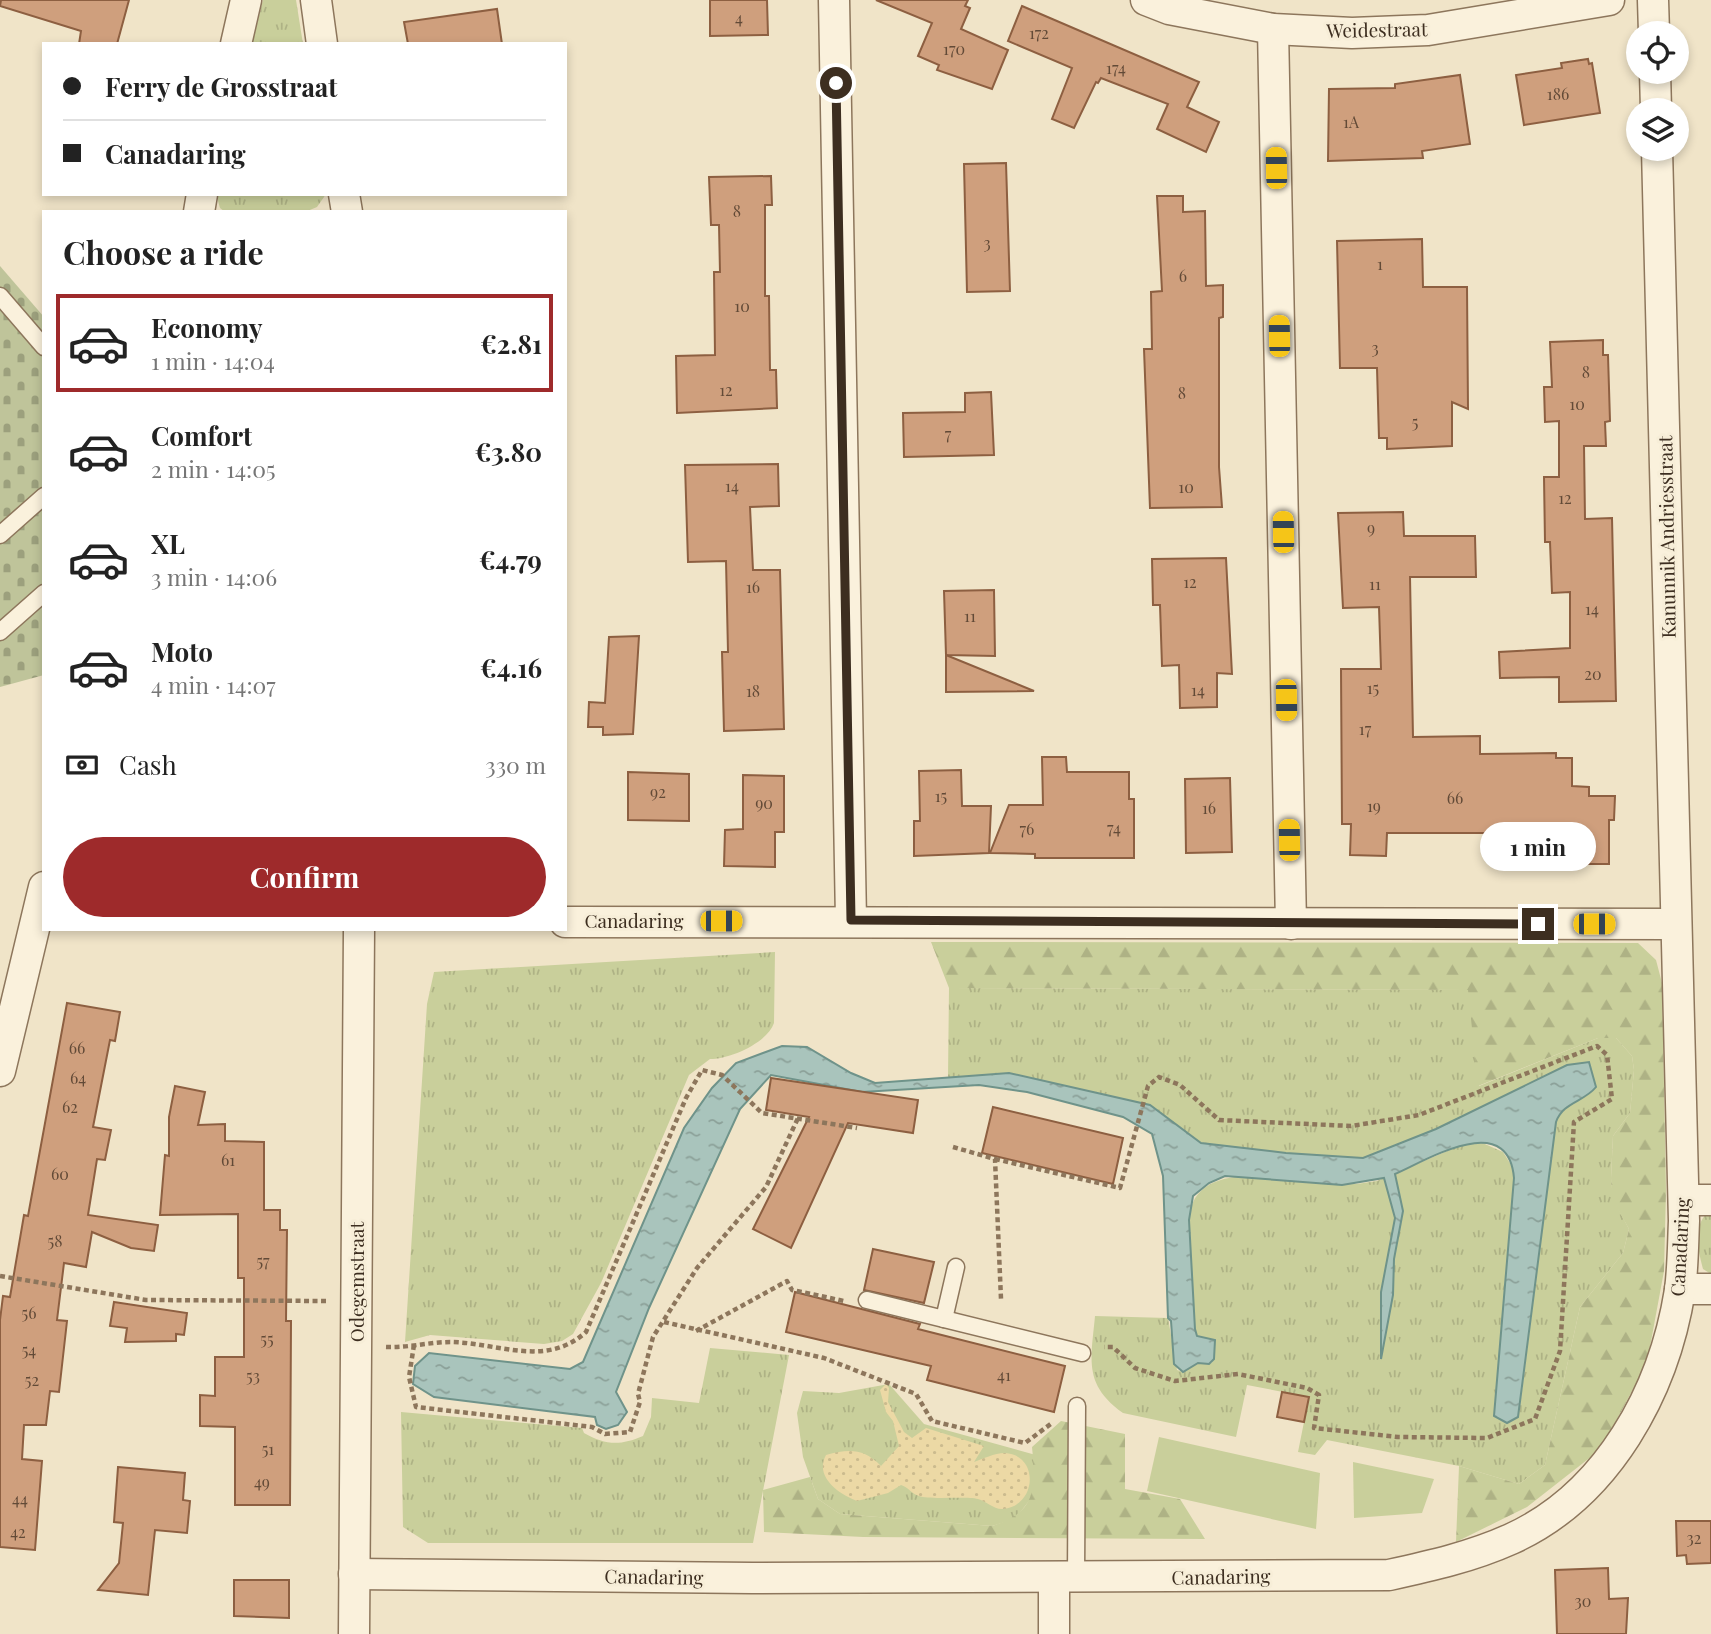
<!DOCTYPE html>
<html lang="en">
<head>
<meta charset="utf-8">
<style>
  body { margin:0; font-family:"Playfair Display",serif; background:#f6f6f6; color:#222; height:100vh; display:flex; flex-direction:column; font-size:26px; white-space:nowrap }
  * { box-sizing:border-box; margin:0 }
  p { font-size:23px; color:#767676 }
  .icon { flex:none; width:38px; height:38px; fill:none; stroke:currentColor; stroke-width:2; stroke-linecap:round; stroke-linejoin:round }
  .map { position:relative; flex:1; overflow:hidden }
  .sheet { position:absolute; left:42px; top:210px; width:525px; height:721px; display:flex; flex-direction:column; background:#fff; border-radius:0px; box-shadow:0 4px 10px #0003 }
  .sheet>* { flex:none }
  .guide { position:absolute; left:42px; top:42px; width:525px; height:154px; border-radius:0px; box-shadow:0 4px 10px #0003; display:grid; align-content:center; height:154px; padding:0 21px; background:#fff }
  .fabs { position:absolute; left:1626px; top:21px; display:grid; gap:14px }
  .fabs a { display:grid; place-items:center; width:63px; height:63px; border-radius:50%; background:#fff; box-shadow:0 4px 10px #0003; font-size:35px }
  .end { position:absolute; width:32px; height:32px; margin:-16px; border:9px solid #3d2e20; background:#fff; box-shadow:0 0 0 4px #fff }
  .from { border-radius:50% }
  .bubble { position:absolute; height:49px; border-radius:24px; background:#fff; box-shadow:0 4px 10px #0003; font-size:23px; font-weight:700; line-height:49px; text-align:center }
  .car { position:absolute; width:21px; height:42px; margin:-21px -10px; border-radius:9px; box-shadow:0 0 5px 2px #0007; background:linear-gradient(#f5c518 24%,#345 0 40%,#f5c518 0 76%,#345 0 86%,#f5c518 0) }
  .guide b { display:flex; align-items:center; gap:24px; height:66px; font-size:26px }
  .guide b+b { border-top:2px solid #e0e0e0 }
  .guide i { width:18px; height:18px; background:#222 }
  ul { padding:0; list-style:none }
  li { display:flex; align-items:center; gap:21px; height:98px; margin:0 14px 10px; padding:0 7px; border:4px solid transparent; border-radius:0px }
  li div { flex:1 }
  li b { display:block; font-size:26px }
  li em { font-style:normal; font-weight:700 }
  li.on { border-color:#9e2a2b }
  li>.icon { width:63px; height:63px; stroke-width:1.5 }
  h2 { padding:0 21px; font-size:32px; line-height:84px }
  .pay { display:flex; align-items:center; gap:18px; height:77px; padding:0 21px; font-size:26px }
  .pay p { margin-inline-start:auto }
  .primary-button { display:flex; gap:14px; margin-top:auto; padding:14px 21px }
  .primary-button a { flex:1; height:80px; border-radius:42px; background:#9e2a2b; color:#fff; font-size:28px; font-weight:700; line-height:80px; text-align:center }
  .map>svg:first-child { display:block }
  .grass { fill:url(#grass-tufts) }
  .forest { fill:url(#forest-firs) }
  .sand { fill:url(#sand-dots) }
  .cemetery { fill:url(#cemetery-stones) }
  .garden { fill:#c9cf9b }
  .water { fill:url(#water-ripples); stroke:#6f938a; stroke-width:2 }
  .building { fill:#cf9f7d; stroke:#8d5f41; stroke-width:2 }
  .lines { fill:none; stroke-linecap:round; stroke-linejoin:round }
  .lane-casing { stroke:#8d765c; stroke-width:19 }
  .street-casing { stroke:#8d765c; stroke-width:33 }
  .path { stroke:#8d765c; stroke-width:4.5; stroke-dasharray:5 3.5; stroke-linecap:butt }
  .lane { stroke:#faf1dc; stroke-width:16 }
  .street { stroke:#faf1dc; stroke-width:30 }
  .route { stroke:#3d2e20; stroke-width:9 }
  .labels { text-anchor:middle; stroke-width:6; stroke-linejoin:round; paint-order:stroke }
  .number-label { font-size:16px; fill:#624a37 }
  .street-label { font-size:19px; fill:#3d2e20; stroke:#f7eed8 }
</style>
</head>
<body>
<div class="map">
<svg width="1711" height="1634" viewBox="0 0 1711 1634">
  <defs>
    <pattern id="grass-tufts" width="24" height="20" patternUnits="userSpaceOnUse" patternTransform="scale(1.75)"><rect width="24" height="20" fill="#c9cf9b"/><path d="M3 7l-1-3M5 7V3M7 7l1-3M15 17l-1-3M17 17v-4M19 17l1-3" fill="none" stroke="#aeb285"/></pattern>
    <pattern id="forest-firs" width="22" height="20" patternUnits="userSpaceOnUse" patternTransform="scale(1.75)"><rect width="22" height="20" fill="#c9cf9b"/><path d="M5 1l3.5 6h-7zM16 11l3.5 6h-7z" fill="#aeb285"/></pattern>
    <pattern id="sand-dots" width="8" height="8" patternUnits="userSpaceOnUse" patternTransform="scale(1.75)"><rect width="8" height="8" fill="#ecd9a5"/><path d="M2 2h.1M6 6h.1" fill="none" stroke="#cbbb8e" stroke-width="1.8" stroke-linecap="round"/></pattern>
    <pattern id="cemetery-stones" width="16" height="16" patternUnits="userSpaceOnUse" patternTransform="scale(1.75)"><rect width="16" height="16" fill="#bfc49a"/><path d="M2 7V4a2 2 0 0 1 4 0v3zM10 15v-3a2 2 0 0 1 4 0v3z" fill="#9ca07d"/></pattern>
    <pattern id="water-ripples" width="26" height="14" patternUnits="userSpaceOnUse" patternTransform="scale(1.75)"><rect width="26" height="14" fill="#a9c4bc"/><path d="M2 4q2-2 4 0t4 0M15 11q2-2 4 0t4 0" fill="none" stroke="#8ba098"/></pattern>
  </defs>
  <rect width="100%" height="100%" fill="#f0e4c8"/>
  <!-- grass -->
  <g class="grass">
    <path d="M263 0H296L303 44H252Z"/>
    <path d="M216 194H326L317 207 305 212H225L220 208Z"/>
    <path d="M775 952 774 1023C767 1043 730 1059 710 1059L689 1075 601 1283 573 1334 562 1341 544 1344 430 1335 405 1342 427 1004 434 972Z"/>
    <path d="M949 988 1469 990 1479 1086 1598 1038H1616L1632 1056 1634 1070 1630 1113 1613 1136 1611 1178 1613 1199 1629 1229 1623 1253 1580 1307 1545 1465 1519 1484 1459 1466 1327 1440 1315 1455 1298 1452 1309 1397 1247 1385 1236 1437 1123 1413C1083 1384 1091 1360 1095 1316L1168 1318 1177 1370 1183 1372 1198 1363H1212L1215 1345 1209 1339 1197 1336 1195 1329 1189 1220C1193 1148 1309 1186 1357 1184L1377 1181 1452 1149 1478 1141 1503 1152 1513 1168 1514 1178 1494 1416 1520 1406 1556 1122 1564 1108 1586 1096 1436 1129 1363 1158 1286 1153 1201 1143 1150 1105 948 1077Z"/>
    <path d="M1707 1213H1711V1274L1703 1269C1698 1251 1693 1227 1707 1213Z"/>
    <path d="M710 1348 789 1355 753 1543H428L403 1527 401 1412 582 1428 584 1433C605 1445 620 1446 643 1436L651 1417 652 1398 699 1403Z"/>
    <path d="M889 1384 924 1424 1043 1457 1046 1479 1015 1519 992 1526 840 1514 818 1499 803 1457 797 1413 803 1391 839 1393Z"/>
  </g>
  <!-- forest -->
  <g class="forest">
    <path d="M931 942 1638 943 1656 960 1662 983 1666 1191 1664 1271 1647 1363 1601 1449 1527 1507 1456 1542 1459 1466 1519 1484 1545 1465 1580 1307 1623 1253 1629 1229 1612 1199 1611 1178 1613 1136 1630 1113 1634 1070 1632 1056 1616 1038H1598L1478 1086 1468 990 949 988Z"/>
    <path d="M1061 1421 1125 1434V1489L1180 1499 1205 1539 863 1537 764 1532 763 1490 810 1477 818 1499 840 1514 992 1526C1036 1513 1036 1489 1032 1447Z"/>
  </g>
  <!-- sand -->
  <path class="sand" d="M886 1384 889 1388 888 1402 904 1432 912 1438 926 1428 984 1446 974 1462C983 1459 994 1453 1005 1453 1040 1455 1037 1507 1002 1509 993 1509 986 1501 978 1499 966 1496 929 1500 919 1496 912 1494 908 1487 901 1485L888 1493 857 1501C839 1494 814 1477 826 1455 849 1449 863 1448 881 1466L899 1446 893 1421 886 1412 880 1390Z"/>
  <!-- cemetery -->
  <path class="cemetery" d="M0 266 44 317V675L0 687Z"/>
  <!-- garden -->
  <g class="garden">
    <path d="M1159 1437 1320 1473 1316 1529 1147 1491Z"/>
    <path d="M1353 1462 1434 1479 1422 1513 1354 1518Z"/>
  </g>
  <!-- water -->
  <path class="water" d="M782 1046 807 1047 851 1073 875 1083 1009 1073 1150 1105 1201 1143 1286 1153 1363 1158 1436 1129 1567 1065 1589 1062 1596 1087C1584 1102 1563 1102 1556 1122L1518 1417 1507 1423 1494 1416 1514 1178C1508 1110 1429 1159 1395 1174L1403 1211 1394 1259 1393 1295 1381 1359V1292L1395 1218 1384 1178 1342 1185 1225 1176 1209 1183 1193 1196 1189 1220 1195 1329 1197 1336 1215 1340 1214 1359 1209 1364 1198 1363 1183 1372 1174 1364 1171 1321 1168 1318 1163 1176 1152 1134 1123 1117 1027 1092 979 1085 862 1092 771 1075 740 1109 649 1308 616 1392 627 1412 618 1425 606 1429 597 1425 595 1417 434 1397 413 1384 415 1366 429 1353 570 1369 583 1362 684 1128 712 1088 736 1063Z"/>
  <!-- building -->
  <g class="building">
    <path d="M1 0H129L117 44H79L81 31 0 6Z"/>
    <path d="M710 0H767L768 35 710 36Z"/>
    <path d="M876 0H968L965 6 970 8 961 29 1008 50 992 89 937 70 939 65 918 56 932 23Z"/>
    <path d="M1022 6 1199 82 1187 107 1219 122 1206 152 1157 129 1168 104 1101 78 1098 83 1096 82 1074 128 1052 119 1072 68 1008 41Z"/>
    <path d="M497 9 502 44H408L404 22Z"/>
    <path d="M1588 59 1589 64 1592 63 1600 113 1524 125 1516 75 1562 68 1561 63Z"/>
    <path d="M1460 75 1470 144 1422 151 1423 158 1328 161 1329 89 1395 88V84Z"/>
    <path d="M1006 163 1010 291 967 292 964 164Z"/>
    <path d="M771 176 772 205H765V296H769L770 370H776L777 408 677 413 676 356 715 355 714 272H720L719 225H711L709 177Z"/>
    <path d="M1157 196H1183V212L1205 211 1206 286 1223 285V317L1219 318V467L1222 507 1150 508 1144 349H1152L1151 292 1162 291Z"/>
    <path d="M1422 239 1423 287H1467L1468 409 1452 402V446L1387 449V438H1379L1377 368H1340L1337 241Z"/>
    <path d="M1603 340V355H1608L1610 421 1605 422 1606 446H1584L1585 519 1612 518 1616 701 1559 702V677L1500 678 1499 652 1570 648V592L1552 593 1550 542H1545L1544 477H1559V421L1545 422 1544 387H1552L1550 342Z"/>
    <path d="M991 392 994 455 904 457 903 413 965 412V393Z"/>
    <path d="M778 464 779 506 750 507 753 570H780L784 729 724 731 722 652H728L726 561 688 562 685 465Z"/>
    <path d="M1403 512 1404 536H1475L1476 577H1410L1413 737 1480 736V754L1556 753V758H1572V786L1589 787V796H1615L1614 820H1609V864H1506V833H1387L1386 856 1350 855 1351 824H1342L1341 669H1381L1379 607 1343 608 1338 513Z"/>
    <path d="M1226 558 1232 674 1217 673V707L1180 708 1179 665 1162 666 1160 605H1153L1152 559Z"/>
    <path d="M994 590 995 656 946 655 944 591Z"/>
    <path d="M639 636 633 734 603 735V727H588L589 702 605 703 609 637Z"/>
    <path d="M946 655 1034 691 946 692Z"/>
    <path d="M1042 757H1066L1067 772H1129V799H1134V858H1035V854L990 853 1009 805H1043Z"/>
    <path d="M961 770 962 806H991L989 853 914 856V821H920L919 771Z"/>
    <path d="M628 772 689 774V821L628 820Z"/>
    <path d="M743 775 784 776V832H775V867L724 866 725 830 743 829Z"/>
    <path d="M1230 778 1232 852 1186 853 1185 779Z"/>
    <path d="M67 1003 120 1012 115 1041 110 1040 93 1127 111 1130 105 1160 97 1159 88 1215 158 1225 154 1251 131 1248 92 1232 86 1267 64 1263 57 1320 67 1321 59 1392 50 1391 46 1425H24L22 1459 42 1461 35 1550 0 1547V1320L3 1296 10 1297 24 1215 28 1216Z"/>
    <path d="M771 1078 918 1100 913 1133 848 1123 791 1248 753 1229 809 1117 766 1110Z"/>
    <path d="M175 1086 205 1092 198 1125 225 1124V1141L264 1142V1210H280V1230H287L286 1321H291L290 1505H235V1427L200 1426V1395L215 1396V1357H244V1278H238V1214L160 1215 165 1155 169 1156V1117Z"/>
    <path d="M993 1107 1123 1138 1113 1184 982 1153Z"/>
    <path d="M873 1249 934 1262 924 1303 864 1290Z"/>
    <path d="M795 1292 920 1324 918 1329 1065 1366 1054 1412 927 1380 931 1366 786 1332Z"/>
    <path d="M114 1302 187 1313 184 1335 176 1334V1341L125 1342 127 1328 110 1326Z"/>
    <path d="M1282 1392 1309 1397 1304 1422 1277 1417Z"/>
    <path d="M118 1467 185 1473 183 1500 190 1501 187 1533 155 1530 148 1595 98 1590 119 1563 123 1523 114 1522Z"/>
    <path d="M1676 1521H1711V1563L1687 1564 1686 1555 1677 1556Z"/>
    <path d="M1608 1568 1609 1599 1628 1598 1626 1634H1557L1555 1570Z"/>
    <path d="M234 1580H289V1618L234 1616Z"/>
  </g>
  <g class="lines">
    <defs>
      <g id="lane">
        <path d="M0 296 44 347"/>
        <path d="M0 535 44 496"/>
        <path d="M0 632 44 593"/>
        <path d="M867 1300 1082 1353"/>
        <path d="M944 1319 956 1267"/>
        <path d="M1076 1578 1077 1406"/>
      </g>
      <g id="street">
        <path d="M316 0 322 44"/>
        <path d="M834 0 851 920"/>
        <path d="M1146 0 1169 9 1273 29 1352 33 1428 30 1609 0"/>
        <path d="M1653 0 1654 33"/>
        <path d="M1273 29 1291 924"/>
        <path d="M236 44 246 0"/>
        <path d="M1655 72 1656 110"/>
        <path d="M344 194 347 212"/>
        <path d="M199 212 202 194"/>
        <path d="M565 922 1676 924"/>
        <path d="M0 1071 44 887"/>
        <path d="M1684 1200H1711"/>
        <path d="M1680 1289H1711"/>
        <path d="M354 1574 752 1578 1389 1575C1430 1566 1471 1557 1511 1539 1608 1495 1664 1391 1680 1290 1683 1267 1683 1243 1684 1221L1657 149"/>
        <path d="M354 1634 359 929"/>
        <path d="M1054 1634V1578"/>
      </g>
    </defs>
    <!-- lane casing -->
    <use href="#lane" class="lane-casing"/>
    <!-- street casing -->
    <use href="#street" class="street-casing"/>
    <!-- path -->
    <g class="path">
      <path d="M953 1147 995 1159 1001 1299"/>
      <path d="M995 1159 1120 1188 1148 1086 1159 1077 1180 1085 1219 1120 1351 1126 1419 1115 1597 1046 1607 1055 1612 1099 1574 1122 1560 1351 1535 1419 1487 1438 1398 1437 1314 1428 1319 1395 1307 1388 1238 1374 1175 1381 1135 1368 1113 1347H1104"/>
      <path d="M0 1276 146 1300 326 1301"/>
      <path d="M664 1322 824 1358 916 1394 932 1421 1025 1443 1052 1423"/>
      <path d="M696 1331 787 1281 792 1290 844 1301"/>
      <path d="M414 1345 409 1377 416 1407 592 1427 605 1434 630 1432 640 1402 638 1394 653 1337 697 1268 766 1187 798 1118"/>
      <path d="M386 1347C408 1348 429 1342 451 1342 499 1343 546 1368 586 1332L686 1098 702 1070 722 1075 762 1113 857 1128"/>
    </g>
    <!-- lane -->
    <use href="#lane" class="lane"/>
    <!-- street -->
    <use href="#street" class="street"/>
  </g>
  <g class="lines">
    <!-- route -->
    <path class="route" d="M836 83 851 920 1538 924"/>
  </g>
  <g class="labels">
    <!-- number labels -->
    <g class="number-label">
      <text x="739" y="24">4</text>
      <text x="1039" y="39">172</text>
      <text x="954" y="55">170</text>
      <text x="1116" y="74">174</text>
      <text x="1558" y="100">186</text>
      <text x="1351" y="128">1A</text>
      <text x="737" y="217">8</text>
      <text x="987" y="249">3</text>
      <text x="1380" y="270">1</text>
      <text x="1183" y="282">6</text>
      <text x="742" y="312">10</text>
      <text x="1375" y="354">3</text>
      <text x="1586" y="378">8</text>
      <text x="726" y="396">12</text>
      <text x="1182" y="399">8</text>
      <text x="1577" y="410">10</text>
      <text x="1415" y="428">5</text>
      <text x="948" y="440">7</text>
      <text x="732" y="492">14</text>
      <text x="1186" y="493">10</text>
      <text x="1565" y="504">12</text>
      <text x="1371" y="534">9</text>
      <text x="1190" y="588">12</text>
      <text x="1375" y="590">11</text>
      <text x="753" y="593">16</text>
      <text x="1592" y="615">14</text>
      <text x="970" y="622">11</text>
      <text x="1593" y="680">20</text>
      <text x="1373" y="694">15</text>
      <text x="1198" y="696">14</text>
      <text x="753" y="697">18</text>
      <text x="1365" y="735">17</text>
      <text x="658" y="798">92</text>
      <text x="941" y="802">15</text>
      <text x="1455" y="804">66</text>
      <text x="764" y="809">90</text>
      <text x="1374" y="812">19</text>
      <text x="1209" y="814">16</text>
      <text x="1114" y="834">74</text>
      <text x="1027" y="835">76</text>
      <text x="77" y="1054">66</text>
      <text x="78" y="1084">64</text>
      <text x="70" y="1113">62</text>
      <text x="228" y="1166">61</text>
      <text x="60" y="1180">60</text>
      <text x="55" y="1247">58</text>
      <text x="263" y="1267">57</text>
      <text x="29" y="1319">56</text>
      <text x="267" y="1345">55</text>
      <text x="29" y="1356">54</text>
      <text x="1004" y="1381">41</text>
      <text x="253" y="1382">53</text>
      <text x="32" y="1386">52</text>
      <text x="268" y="1455">51</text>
      <text x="262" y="1488">49</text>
      <text x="20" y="1505">44</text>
      <text x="18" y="1538">42</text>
      <text x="1694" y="1544">32</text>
      <text x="1583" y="1607">30</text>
    </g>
    <!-- street labels -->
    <g class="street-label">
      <text transform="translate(1377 30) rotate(-1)" y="7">Weidestraat</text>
      <text transform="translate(1667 537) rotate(-91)" y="7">Kanunnik Andriesstraat</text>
      <text x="634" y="928">Canadaring</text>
      <text transform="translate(1680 1247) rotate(-87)" y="7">Canadaring</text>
      <text transform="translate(357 1282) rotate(-90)" y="7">Odegemstraat</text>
      <text transform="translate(654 1577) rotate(1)" y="7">Canadaring</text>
      <text transform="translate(1221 1577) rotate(-1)" y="7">Canadaring</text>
    </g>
  </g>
</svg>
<div class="fabs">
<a><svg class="icon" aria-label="locate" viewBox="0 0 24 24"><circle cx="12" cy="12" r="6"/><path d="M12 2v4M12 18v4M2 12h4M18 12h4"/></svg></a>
<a><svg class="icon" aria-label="layers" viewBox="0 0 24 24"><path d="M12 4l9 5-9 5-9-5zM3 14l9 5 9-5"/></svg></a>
</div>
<i class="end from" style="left:836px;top:83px"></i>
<i class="end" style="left:1538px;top:924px"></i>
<div class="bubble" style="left:1480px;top:822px;width:116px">1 min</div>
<i class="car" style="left:1276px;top:168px;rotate:359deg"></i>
<i class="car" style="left:1279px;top:336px;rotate:359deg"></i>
<i class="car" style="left:1283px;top:532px;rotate:359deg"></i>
<i class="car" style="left:1286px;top:700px;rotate:179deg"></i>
<i class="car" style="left:1289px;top:840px;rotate:359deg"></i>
<i class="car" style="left:721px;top:921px;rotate:90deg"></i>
<i class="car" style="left:1594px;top:924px;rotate:90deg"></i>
<div class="guide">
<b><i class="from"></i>Ferry de Grosstraat</b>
<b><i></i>Canadaring</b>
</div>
<section class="sheet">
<h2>Choose a ride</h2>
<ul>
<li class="on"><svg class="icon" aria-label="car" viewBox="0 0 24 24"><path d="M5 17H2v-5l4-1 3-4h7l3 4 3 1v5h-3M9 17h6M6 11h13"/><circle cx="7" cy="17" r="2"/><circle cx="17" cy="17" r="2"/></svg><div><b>Economy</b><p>1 min · 14:04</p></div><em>€2.81</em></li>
<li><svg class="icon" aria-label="car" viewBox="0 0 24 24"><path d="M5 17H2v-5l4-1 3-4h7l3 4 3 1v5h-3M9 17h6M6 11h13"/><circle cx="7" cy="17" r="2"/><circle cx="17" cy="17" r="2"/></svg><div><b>Comfort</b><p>2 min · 14:05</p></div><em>€3.80</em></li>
<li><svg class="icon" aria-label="car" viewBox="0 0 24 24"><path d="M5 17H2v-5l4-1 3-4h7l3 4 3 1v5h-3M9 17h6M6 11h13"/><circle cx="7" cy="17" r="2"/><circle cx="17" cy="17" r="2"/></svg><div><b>XL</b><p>3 min · 14:06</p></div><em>€4.79</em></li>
<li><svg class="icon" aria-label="car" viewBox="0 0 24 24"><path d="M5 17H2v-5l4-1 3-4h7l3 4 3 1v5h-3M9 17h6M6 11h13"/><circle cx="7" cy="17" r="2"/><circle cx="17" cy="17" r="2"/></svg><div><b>Moto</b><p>4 min · 14:07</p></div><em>€4.16</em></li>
</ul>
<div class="pay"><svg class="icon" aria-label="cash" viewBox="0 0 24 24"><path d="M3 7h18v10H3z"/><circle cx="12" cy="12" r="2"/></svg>Cash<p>330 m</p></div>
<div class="primary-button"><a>Confirm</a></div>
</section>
</div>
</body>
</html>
